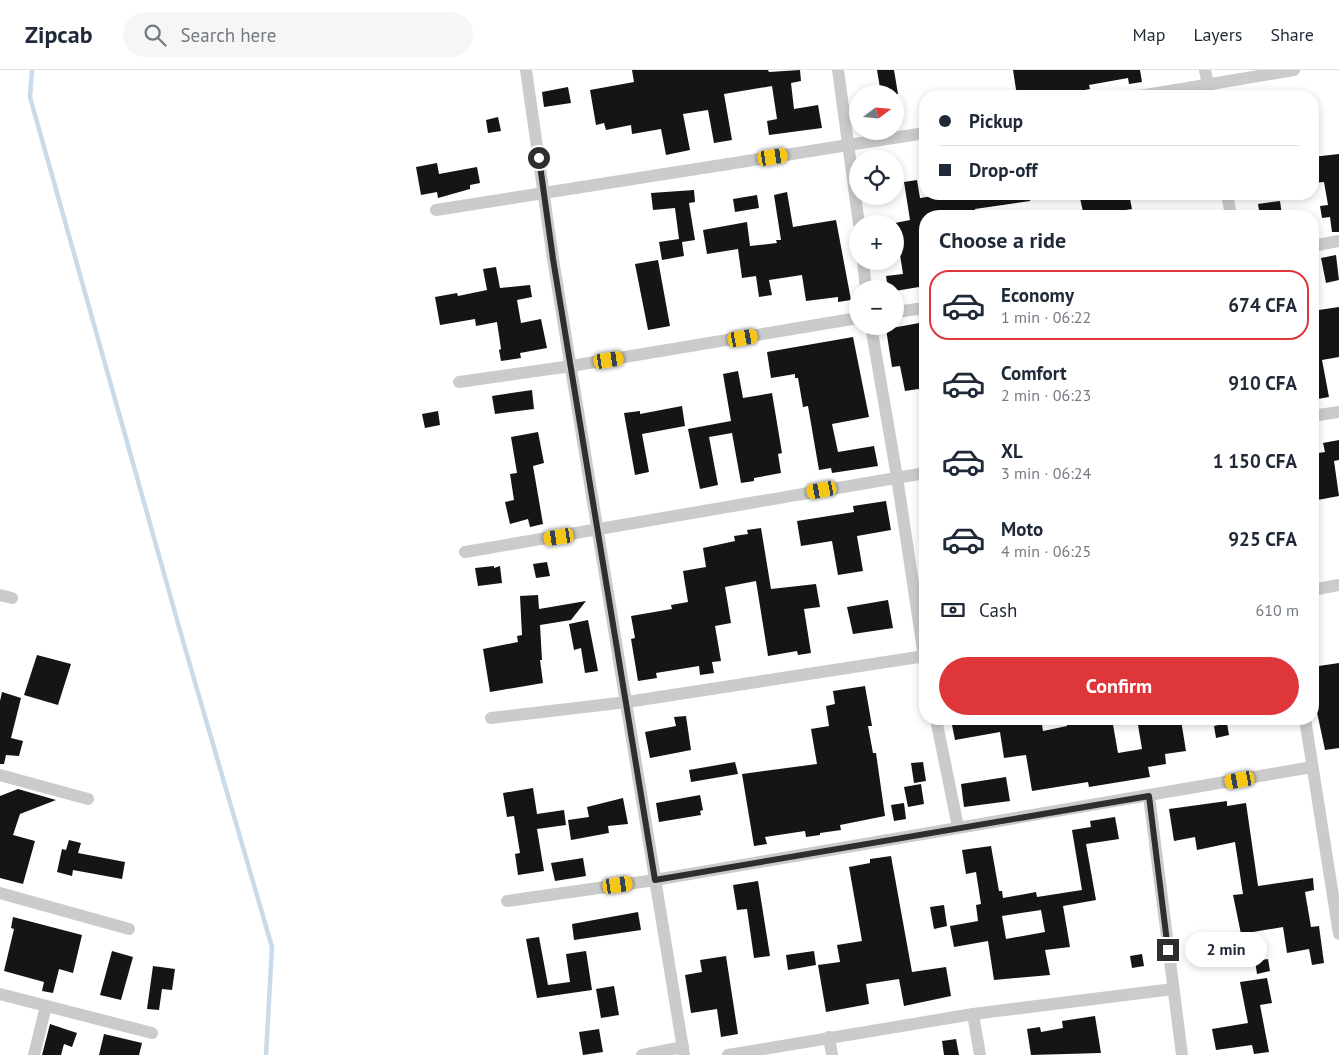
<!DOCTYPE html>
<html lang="en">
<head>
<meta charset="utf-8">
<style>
  body { margin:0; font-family:"PT Sans",sans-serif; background:#f6f6f7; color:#1f2937; height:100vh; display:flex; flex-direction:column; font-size:19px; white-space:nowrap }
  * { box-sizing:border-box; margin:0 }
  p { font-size:16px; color:#747a83 }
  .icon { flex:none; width:28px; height:28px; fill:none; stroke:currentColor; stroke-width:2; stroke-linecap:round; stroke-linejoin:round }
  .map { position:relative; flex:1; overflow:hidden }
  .details { position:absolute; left:919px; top:140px; width:400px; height:515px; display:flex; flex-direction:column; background:#fff; border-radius:20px; box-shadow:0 2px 8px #0003 }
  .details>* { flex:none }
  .top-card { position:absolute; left:919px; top:20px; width:400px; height:110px; border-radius:20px; box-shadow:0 2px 8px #0003; display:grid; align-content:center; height:110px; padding:0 20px; background:#fff }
  .needle { width:32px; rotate:74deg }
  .fabs { position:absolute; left:849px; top:15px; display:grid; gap:10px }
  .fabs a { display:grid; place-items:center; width:55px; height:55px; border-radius:50%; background:#fff; box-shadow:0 2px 8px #0003; font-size:25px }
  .end { position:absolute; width:22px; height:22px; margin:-11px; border:6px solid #2e2e2e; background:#fff; box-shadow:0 0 0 2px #fff }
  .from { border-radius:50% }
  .bubble { position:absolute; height:35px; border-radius:18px; background:#fff; box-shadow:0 2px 8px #0003; font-size:16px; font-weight:800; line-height:35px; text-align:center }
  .car { position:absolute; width:15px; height:30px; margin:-15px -8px; border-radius:6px; box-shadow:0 0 4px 1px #0007; background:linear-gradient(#f5c518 24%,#345 0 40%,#f5c518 0 76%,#345 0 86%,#f5c518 0) }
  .top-card b { display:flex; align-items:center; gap:18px; height:48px; font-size:19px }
  .top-card b+b { border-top:1px solid #e0e1e3 }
  .top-card i { width:12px; height:12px; background:#1f2937 }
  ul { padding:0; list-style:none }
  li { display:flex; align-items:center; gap:15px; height:70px; margin:0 10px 8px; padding:0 10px; border:2px solid transparent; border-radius:20px }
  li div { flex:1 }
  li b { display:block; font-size:19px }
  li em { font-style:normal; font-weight:800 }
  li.current { border-color:#de3639 }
  li>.icon { width:45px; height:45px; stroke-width:1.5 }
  h2 { padding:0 20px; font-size:22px; line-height:60px }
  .pay { display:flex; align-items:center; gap:12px; height:55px; padding:0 20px; font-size:19px }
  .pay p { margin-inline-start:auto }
  .primary-button { display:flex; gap:10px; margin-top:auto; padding:10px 20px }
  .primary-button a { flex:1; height:58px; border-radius:30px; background:#de3639; color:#fff; font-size:20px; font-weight:800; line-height:58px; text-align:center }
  header { display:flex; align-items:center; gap:30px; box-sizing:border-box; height:70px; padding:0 25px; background:#fff; border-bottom:1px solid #e0e1e3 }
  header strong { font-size:24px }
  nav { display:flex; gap:28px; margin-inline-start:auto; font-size:18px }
  .search { width:350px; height:45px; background:#f6f6f7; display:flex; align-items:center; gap:12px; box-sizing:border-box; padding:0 18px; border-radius:28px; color:#747a83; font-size:19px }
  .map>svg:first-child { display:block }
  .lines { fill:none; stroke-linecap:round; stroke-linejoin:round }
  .stream { stroke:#c9dbea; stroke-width:4.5 }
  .building { fill:#151515; fill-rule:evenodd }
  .street { stroke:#cbcbcb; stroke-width:12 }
  .route { stroke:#2e2e2e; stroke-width:6 }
</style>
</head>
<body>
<header>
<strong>Zipcab</strong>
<div class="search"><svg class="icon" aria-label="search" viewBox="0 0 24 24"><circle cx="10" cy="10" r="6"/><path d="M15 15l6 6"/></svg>Search here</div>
<nav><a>Map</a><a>Layers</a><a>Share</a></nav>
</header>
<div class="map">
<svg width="1339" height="985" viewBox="0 0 1339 985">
  <rect width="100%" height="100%" fill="#fff"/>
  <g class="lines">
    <!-- stream -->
    <path class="stream" d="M32 0 30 27 183 571 272 877 266 985"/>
  </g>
  <!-- building -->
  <g class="building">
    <path d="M632 0H768L769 2 800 0 801 11 791 13 794 39 818 35 822 58 769 65 767 51 777 49 772 16 724 24 732 70 714 73 708 40 683 44 690 80 666 85 661 59 632 64 631 55 606 60 604 53 596 55 590 20 634 12Z"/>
    <path d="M877 0H894L898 24H881Z"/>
    <path d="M1013 0H1140L1142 12 1129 14 1128 8 1089 15 1090 19 1052 26H1017Z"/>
    <path d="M568 17 571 33 544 37 542 22Z"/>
    <path d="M498 47 501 61 488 63 486 50Z"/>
    <path d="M1339 84V162H1332L1330 147 1322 148 1320 136 1328 135 1324 112 1312 113V87Z"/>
    <path d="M437 93 439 104 477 97 480 113 470 115V119L438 128 437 122 421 125 416 97Z"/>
    <path d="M917 110 920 128 948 124H1030V131L975 139 976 146H925V216L895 221V219H888L886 206 903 204 899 178 895 179V153L910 150 904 112Z"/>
    <path d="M694 120 695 132 689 133 695 170 682 172 684 186 662 190 659 172 679 169 675 138 653 140 651 123Z"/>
    <path d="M787 122 793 157 836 150 851 230 838 232V227L806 231 802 205 769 210 772 225 759 227 756 206 742 208 738 179 707 184 703 160 747 152 750 176 777 173 776 170H781L774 125Z"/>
    <path d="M1079 124H1097L1098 126 1129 124 1132 139 1101 144 1102 146H1084Z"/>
    <path d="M757 125 759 138 735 142 733 129Z"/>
    <path d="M1280 131 1282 146H1260L1258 134Z"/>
    <path d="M1336 185 1339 210 1326 213 1321 188Z"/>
    <path d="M658 190 670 256 648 260 635 194Z"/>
    <path d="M496 197 500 218 530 215 532 227 517 230 521 253 541 249 547 278 520 283 521 288 501 291 499 280 501 279 497 252 476 256 475 249 440 255 435 227 457 223 458 226 487 220 483 199Z"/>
    <path d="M1339 237V287L1322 290 1329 327 1312 330V241Z"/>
    <path d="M925 252V318L905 321 900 296 892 297 886 259Z"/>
    <path d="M853 267 869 347 832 354 838 382 874 376 878 396 832 403 831 398 819 400 808 336 803 337 798 308H795V304L771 308 767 282Z"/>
    <path d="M738 301 743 328 772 323 782 383 778 384 781 403 754 408V411L741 413 732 363 709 367 718 415 700 419 688 359 731 351 723 304Z"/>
    <path d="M532 320 534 339 495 344 492 326Z"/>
    <path d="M682 336 685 356 642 364 649 402 635 405 624 343 640 341V344Z"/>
    <path d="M438 341 440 355 425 358 422 344Z"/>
    <path d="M538 362 544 393 533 396 543 454 530 457 528 449 510 454 505 432 514 430 510 404 517 403 511 367Z"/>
    <path d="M1339 370V390L1334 391 1339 426 1312 431V384L1325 382 1323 373Z"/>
    <path d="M886 431 891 460 857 466 863 501 838 505 832 471 801 476 797 451 854 442 853 436Z"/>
    <path d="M761 458 771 519 816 514 820 537 804 539 811 583 798 585 797 581 768 586 756 511 725 517 731 553 715 556 721 591 712 592 714 603 700 605 699 596 656 603 657 608 638 611 631 569 635 568 631 546 672 539 671 535 688 532 683 501 706 497 703 478 735 471 734 466 748 464 747 460Z"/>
    <path d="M547 492 550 506 536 508 533 494Z"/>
    <path d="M494 496V498L500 496 502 513 478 516 475 498Z"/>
    <path d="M538 525 539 539 586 531 571 550 540 555 542 590H540L543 613 490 622 483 579 518 572 517 566 522 565 520 526Z"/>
    <path d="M888 530 893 558 853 564 847 537Z"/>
    <path d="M588 550 598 601 585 603 581 578 574 580 569 554Z"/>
    <path d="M37 585 71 594 58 635 24 625Z"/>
    <path d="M1339 593V678L1325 680 1314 628 1317 627 1312 597Z"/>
    <path d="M865 616 872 656H868L873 683H876L885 746 840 755 841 760 820 763V765L806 767 805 761 765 767 767 774 754 776 742 704 817 694 811 659 829 656 826 636 835 634 833 621Z"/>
    <path d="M2 622 21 628 11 668 23 671 19 686 6 685 4 694H0V631Z"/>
    <path d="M686 646 691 680 650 688 645 662 676 656 674 647Z"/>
    <path d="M974 649H1041L1043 661 1067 656V653L1092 649H1112L1118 683 1142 679 1137 649H1164L1165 652 1181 650 1186 681 1165 684 1166 694 1148 697 1150 707 1089 717 1088 712 1032 721 1026 685 1004 688 1000 662 955 670 952 655 975 651Z"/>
    <path d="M1227 653 1229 665 1216 668 1214 656Z"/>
    <path d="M735 692 738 704 691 712 689 700Z"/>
    <path d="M923 692 926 711 914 713 911 693Z"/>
    <path d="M1006 707 1010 731 964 737 961 714Z"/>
    <path d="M921 714 924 734 908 737 904 717Z"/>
    <path d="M533 718 537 744 564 740 566 755 537 759 544 801 518 805 515 784 520 783 514 746 507 747 503 723Z"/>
    <path d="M18 719 56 730 20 744 13 765 35 771 23 814 0 808V726Z"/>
    <path d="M700 725 703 740 700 741 701 745 659 752 656 733Z"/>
    <path d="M623 728 628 754 608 756 609 763 571 770 568 750 589 747 587 737Z"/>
    <path d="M1227 731V736L1246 733 1258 816 1313 808 1314 820 1305 822 1311 857 1319 856 1324 893 1312 895 1309 879 1287 883 1283 857 1241 864 1233 825 1243 824 1235 772 1197 780 1195 767 1174 771 1169 739Z"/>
    <path d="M904 733 906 749 894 751 891 735Z"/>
    <path d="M1115 747 1119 769 1086 774 1096 830 1063 836 1070 877 1045 880 1050 905 994 910 988 871 954 877 950 856 978 851 976 835 981 834 976 802 966 804 962 780 991 776 999 821H1002L1003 828 1036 822 1037 827 1082 820 1072 760 1091 757 1090 751ZM1041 840 1045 862 1006 869 1002 846Z"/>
    <path d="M69 770 81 773 78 783 125 792 122 809 73 800 72 806 57 802 62 779 66 780Z"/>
    <path d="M891 786 912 902 946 897 951 926 904 936 899 909 866 914 869 934 826 942 818 895 840 892 837 875 862 871 849 797 870 793V789Z"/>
    <path d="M583 788 586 806 555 811 551 793Z"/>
    <path d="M758 811 770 886 754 888 747 839 737 840 733 815Z"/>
    <path d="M944 835 947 856 934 859 930 837Z"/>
    <path d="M638 842 641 860 574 870 572 854Z"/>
    <path d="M13 847 82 865 73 903 59 899 53 923 42 921 44 912 4 901 14 859 11 858Z"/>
    <path d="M539 867 548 915 570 912 566 884 586 881 592 920 537 928 526 869Z"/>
    <path d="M112 881 133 887 121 930 100 925Z"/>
    <path d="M814 881 816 895 788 900 786 885Z"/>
    <path d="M1142 884 1144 896 1132 898 1130 886Z"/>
    <path d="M726 886 738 964 721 967 717 939 691 943 685 905 702 902 700 890Z"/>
    <path d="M1268 889 1270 901 1257 904 1255 891Z"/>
    <path d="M153 896 175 899 172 920 162 919 159 940 147 939Z"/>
    <path d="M1267 908 1272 933 1260 935 1269 982 1254 984 1252 975 1216 980 1212 959 1248 953 1240 912Z"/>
    <path d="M614 916 619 945 601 948 596 919Z"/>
    <path d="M1095 946 1101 983 1031 985 1027 959 1040 957 1041 962 1063 958 1062 951Z"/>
    <path d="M50 954 77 963 72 977 64 974 61 985H42Z"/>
    <path d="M599 959 603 982 583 985 579 962Z"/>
    <path d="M104 964 142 973 139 985H99Z"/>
    <path d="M956 969 959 985H944L942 971Z"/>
  </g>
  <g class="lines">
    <!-- street -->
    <g class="street">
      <path d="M526 0 553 189 684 985"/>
      <path d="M838 0 859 154"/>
      <path d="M1205 0 1210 26"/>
      <path d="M1140 26 1294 0"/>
      <path d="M1227 124 1231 146"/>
      <path d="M436 140 925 63"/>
      <path d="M1312 176 1339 171"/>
      <path d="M863 191 866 219"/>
      <path d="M895 242 925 238"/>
      <path d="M871 256 897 407 925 593"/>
      <path d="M459 312 571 296 858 248"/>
      <path d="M1312 346 1339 342"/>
      <path d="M465 482 925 403"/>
      <path d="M1312 520 1339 515"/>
      <path d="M0 525 12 528"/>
      <path d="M491 648 627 632 925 586"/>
      <path d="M936 649 958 757"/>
      <path d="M1305 649 1339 864"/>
      <path d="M0 705 88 729"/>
      <path d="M1149 726 1182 985"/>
      <path d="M0 823 129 859"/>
      <path d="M507 831 655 810 1312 697"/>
      <path d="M0 924 152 963"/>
      <path d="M973 944 980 985"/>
      <path d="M829 967 832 985"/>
      <path d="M34 985 46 936"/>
      <path d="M642 985 683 977"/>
      <path d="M728 985 973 944 1173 919"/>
    </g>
  </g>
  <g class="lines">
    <!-- route -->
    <path class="route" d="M539 88 553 189 655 810 1149 726 1168 880"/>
  </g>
</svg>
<div class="fabs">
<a><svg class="needle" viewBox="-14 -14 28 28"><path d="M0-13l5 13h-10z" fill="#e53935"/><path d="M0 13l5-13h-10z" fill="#747a83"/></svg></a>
<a><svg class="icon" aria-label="locate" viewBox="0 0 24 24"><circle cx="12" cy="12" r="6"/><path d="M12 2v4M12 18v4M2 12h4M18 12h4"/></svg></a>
<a>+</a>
<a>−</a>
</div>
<i class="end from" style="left:539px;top:88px"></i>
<i class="end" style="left:1168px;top:880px"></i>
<div class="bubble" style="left:1185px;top:862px;width:82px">2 min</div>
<i class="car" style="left:773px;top:87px;rotate:81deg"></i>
<i class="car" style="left:743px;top:268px;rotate:80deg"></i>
<i class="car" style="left:609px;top:290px;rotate:81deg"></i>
<i class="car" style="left:822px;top:420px;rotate:260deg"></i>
<i class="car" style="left:559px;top:467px;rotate:261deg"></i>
<i class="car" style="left:1240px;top:710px;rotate:260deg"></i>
<i class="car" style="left:618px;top:815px;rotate:82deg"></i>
<div class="top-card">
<b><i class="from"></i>Pickup</b>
<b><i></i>Drop-off</b>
</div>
<section class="details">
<h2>Choose a ride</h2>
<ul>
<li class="current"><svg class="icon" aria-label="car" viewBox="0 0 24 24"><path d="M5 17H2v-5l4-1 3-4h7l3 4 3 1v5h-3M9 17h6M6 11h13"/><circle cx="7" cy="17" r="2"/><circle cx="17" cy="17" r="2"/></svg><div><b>Economy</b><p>1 min · 06:22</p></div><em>674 CFA</em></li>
<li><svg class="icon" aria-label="car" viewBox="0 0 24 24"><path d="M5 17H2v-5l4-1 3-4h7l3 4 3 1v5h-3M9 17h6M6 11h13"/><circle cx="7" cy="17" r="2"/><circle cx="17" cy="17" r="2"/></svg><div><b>Comfort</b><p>2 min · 06:23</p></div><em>910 CFA</em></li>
<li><svg class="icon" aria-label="car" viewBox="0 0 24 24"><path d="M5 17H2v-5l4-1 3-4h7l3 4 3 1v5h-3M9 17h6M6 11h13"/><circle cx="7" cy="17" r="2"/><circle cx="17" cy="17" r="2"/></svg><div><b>XL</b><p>3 min · 06:24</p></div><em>1 150 CFA</em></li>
<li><svg class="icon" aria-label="car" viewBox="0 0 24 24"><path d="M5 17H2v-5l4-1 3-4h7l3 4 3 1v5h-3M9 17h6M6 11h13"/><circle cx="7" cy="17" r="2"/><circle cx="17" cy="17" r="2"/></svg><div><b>Moto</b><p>4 min · 06:25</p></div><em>925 CFA</em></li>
</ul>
<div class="pay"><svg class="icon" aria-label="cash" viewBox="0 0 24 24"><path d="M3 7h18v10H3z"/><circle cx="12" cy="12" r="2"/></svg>Cash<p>610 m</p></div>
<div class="primary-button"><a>Confirm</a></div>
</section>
</div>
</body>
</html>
